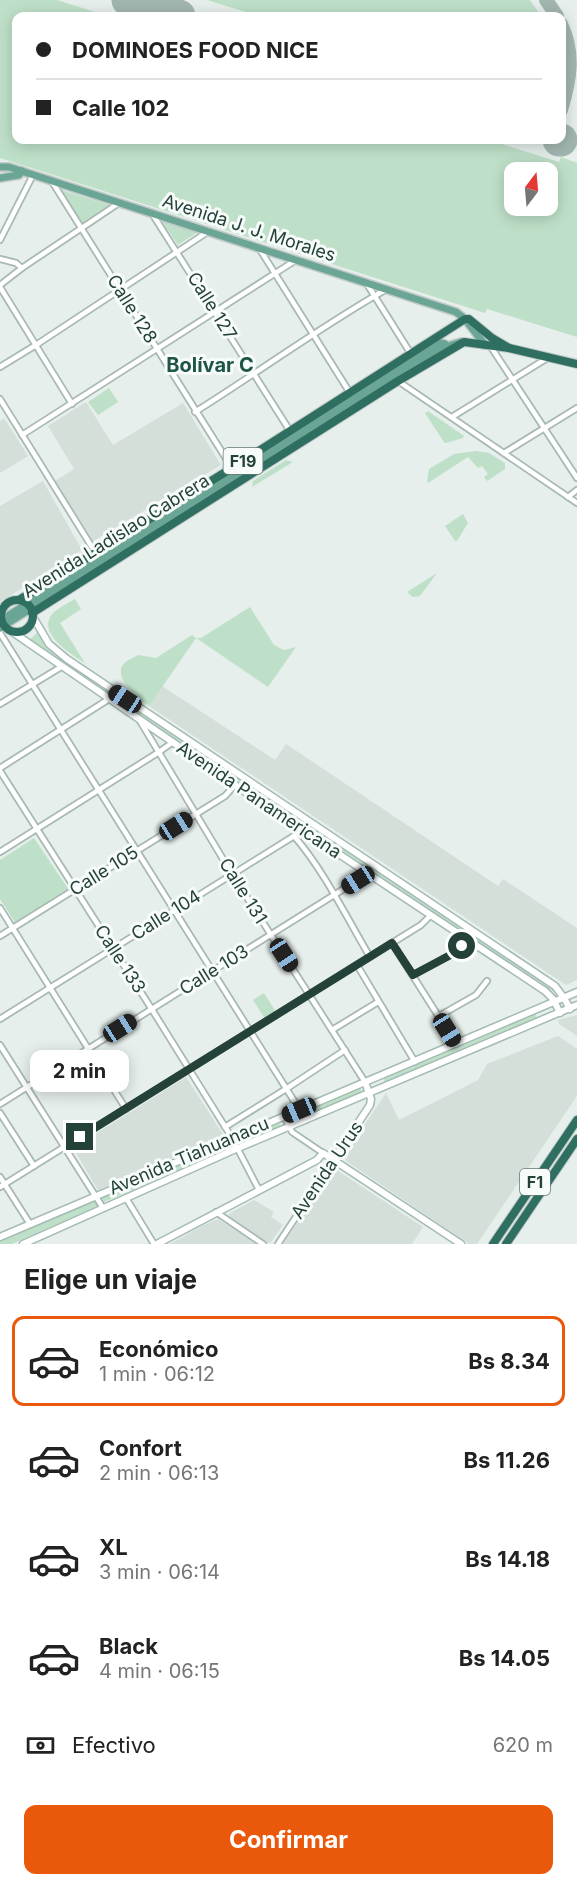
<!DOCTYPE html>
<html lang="es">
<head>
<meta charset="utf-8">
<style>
  body { margin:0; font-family:Inter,sans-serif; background:#f6f6f6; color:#222; height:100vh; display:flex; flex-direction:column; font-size:22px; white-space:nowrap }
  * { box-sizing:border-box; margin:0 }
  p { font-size:20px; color:#767676 }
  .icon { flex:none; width:33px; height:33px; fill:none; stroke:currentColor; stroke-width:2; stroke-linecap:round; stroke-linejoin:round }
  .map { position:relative; height:1244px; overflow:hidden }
  .side { display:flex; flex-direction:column; background:#fff; flex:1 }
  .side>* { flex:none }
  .hud { position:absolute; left:12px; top:12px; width:554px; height:132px; border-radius:12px; box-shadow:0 3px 15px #0003; display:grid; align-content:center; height:132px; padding:0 24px; background:#fff }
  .needle { width:39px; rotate:16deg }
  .tools { position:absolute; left:504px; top:162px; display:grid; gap:12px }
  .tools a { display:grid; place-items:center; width:54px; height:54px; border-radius:12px; background:#fff; box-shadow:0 3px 15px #0003; font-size:30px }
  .end { position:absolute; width:27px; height:27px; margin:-14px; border:8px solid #24423a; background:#fff; box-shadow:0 0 0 3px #fff }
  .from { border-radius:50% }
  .bubble { position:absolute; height:42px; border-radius:12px; background:#fff; box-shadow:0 3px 15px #0003; font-size:20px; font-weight:700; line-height:42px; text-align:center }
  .car { position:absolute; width:18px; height:36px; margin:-18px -9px; border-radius:8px; box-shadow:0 0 4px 2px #0007; background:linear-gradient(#222 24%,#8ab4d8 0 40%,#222 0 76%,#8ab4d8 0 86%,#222 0) }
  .hud b { display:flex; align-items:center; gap:21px; height:57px; font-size:22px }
  .hud b+b { border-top:2px solid #e0e0e0 }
  .hud i { width:15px; height:15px; background:#222 }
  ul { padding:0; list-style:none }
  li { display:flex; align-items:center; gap:18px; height:90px; margin:0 12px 9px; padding:0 12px; border:3px solid transparent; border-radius:12px }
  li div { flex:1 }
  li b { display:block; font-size:22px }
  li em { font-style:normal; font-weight:700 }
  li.active { border-color:#ea580c }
  li>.icon { width:54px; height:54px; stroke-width:1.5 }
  h2 { padding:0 24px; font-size:27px; line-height:72px }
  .pay { display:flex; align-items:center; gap:15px; height:66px; padding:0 24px; font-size:22px }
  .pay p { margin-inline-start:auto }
  .action { display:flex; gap:12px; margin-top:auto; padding:12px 24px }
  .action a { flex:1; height:69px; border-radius:12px; background:#ea580c; color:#fff; font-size:24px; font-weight:700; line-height:69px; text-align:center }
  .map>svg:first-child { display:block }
  .built { fill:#d4dfda }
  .green { fill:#bfe0c8; fill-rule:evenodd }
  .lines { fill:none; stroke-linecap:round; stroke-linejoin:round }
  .taxiway { stroke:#a2b6b0; stroke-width:14 }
  .runway { stroke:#a2b6b0; stroke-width:33 }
  .street-casing { stroke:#a8b8b2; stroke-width:8 }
  .secondary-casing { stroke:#a4bbb3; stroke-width:9 }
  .primary-casing { stroke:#c2cac8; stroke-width:10 }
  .highway-casing { stroke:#c2cac8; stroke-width:10 }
  .street { stroke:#fff; stroke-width:4.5 }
  .secondary { stroke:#fff; stroke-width:6 }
  .primary { stroke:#6aa596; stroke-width:7 }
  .highway { stroke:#2f6f62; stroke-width:8 }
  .route { stroke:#24423a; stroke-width:8 }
  .labels { text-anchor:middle; stroke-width:6; stroke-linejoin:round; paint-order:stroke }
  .shield { fill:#f7fbf9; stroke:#637a73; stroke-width:1.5 }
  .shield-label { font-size:16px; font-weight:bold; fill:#24423a }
  .street-label { font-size:18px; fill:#24423a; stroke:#f7fbf9 }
  .neighbourhood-label { font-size:20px; font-weight:bold; fill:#1f5548; stroke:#f7fbf9 }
</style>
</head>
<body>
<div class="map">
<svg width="577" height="1244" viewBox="0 0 577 1244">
  <rect width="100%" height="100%" fill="#e6efeb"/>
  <!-- built -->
  <g class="built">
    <path d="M86 402 113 445 183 403 221 465 93 541 55 481 74 469 48 426Z"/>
    <path d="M4 418 28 456 0 473V421Z"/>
    <path d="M43 481 82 550 0 602V506Z"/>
    <path d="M162 686 275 760 286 744 498 886 503 879 577 928V980L566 985 149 706Z"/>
    <path d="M577 1015V1036L559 1024 558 1020Z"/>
    <path d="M558 1036 577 1049V1096L477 1244H469L346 1161 345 1154 386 1093 399 1120 478 1080 487 1064Z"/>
    <path d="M186 1077 224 1136 98 1190 73 1148Z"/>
    <path d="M335 1169 423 1227 412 1244H283Z"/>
    <path d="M254 1200 274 1212 271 1217 283 1225 271 1242 268 1243 229 1217 230 1213Z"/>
    <path d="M218 1219 257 1244H170L204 1225Z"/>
  </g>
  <!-- green -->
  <g class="green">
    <path d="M0 0H57L108 16H16V140H489L559 162 561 157 577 163V337L487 309 485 313 0 158ZM548 172V206H514V172Z"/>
    <path d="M207 0H530L541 16H258Z"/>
    <path d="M61 190 109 205 82 224Z"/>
    <path d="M161 220 198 232 178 245Z"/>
    <path d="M109 388 118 402 98 415 88 402Z"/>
    <path d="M428 411 464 436 463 438 446 443 444 442 425 413Z"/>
    <path d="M476 451 489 453 505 463V469L487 481 484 477 488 474 482 466 478 468 468 457 428 483 427 482 429 469 454 454Z"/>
    <path d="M286 460 293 462 252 487 253 481Z"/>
    <path d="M463 514 468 523 457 541H455L445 526Z"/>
    <path d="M437 573 420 596 413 597 407 592Z"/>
    <path d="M75 599 81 609 60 623 85 663C71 654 34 632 54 612 60 607 68 603 75 599Z"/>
    <path d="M250 607 274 645 284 650 296 647 268 687 196 638 149 706C139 699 115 680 122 666 125 661 133 658 138 655L156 658 192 635 196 638H201Z"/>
    <path d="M38 632 50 649 65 663 555 990 554 992 28 641Z"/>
    <path d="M34 838 69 890 16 924 0 899V860Z"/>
    <path d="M264 993 276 1012 265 1019 253 1000Z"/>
    <path d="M535 1014 538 1019 386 1084 383 1078Z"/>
    <path d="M360 1088 363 1094 312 1115 310 1109Z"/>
    <path d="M278 1121 281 1127 241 1144 238 1138Z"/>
    <path d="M228 1143 231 1149 104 1202 101 1196Z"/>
    <path d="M95 1200 98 1206 12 1244H0V1242Z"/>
  </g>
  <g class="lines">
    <!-- taxiway -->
    <g class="taxiway">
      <path d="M546 0 557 16"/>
      <path d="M561 24C575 53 570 81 561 110"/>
    </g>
    <!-- runway -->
    <g class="runway">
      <path d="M128 0 179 16"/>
      <path d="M559 140H561"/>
    </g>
    <defs>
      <g id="street">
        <path d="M51 180 232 468"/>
        <path d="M153 215 290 431"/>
        <path d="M0 240 33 175"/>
        <path d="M259 248 350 393"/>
        <path d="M0 259 16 263 22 268"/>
        <path d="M367 284 411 354"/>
        <path d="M0 285 22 268 119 203"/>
        <path d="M0 287 72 404"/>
        <path d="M491 347 577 478"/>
        <path d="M0 367 36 345 209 231"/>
        <path d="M398 381 577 503"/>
        <path d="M0 399 95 552"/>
        <path d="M195 412C259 372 320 327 385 290"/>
        <path d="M452 417 549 357"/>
        <path d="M22 435 296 260"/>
        <path d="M504 453 577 408"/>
        <path d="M568 497 577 490"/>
        <path d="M0 633 306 1120"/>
        <path d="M0 704 61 667"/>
        <path d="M140 721 232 874 365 1082"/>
        <path d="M0 768 109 699"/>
        <path d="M0 771 151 1008 232 1138 259 1190"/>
        <path d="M294 836C323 869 347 918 370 957"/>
        <path d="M0 852 159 752 173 742"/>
        <path d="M0 908 126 1109"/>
        <path d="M0 936 225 796 235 785"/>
        <path d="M392 943 456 1044"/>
        <path d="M357 965 415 1062"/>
        <path d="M413 975 456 952 468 940"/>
        <path d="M439 1016 476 995 487 981"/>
        <path d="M0 1019 294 836 301 828"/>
        <path d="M332 1030 378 1002"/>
        <path d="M0 1045 103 1208"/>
        <path d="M0 1104 358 880 366 872"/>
        <path d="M0 1113 34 1166"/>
        <path d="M284 1116 292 1132 323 1153"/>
        <path d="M225 1127 286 1089 345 1050"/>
        <path d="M0 1177 30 1224"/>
        <path d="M0 1187 392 943 421 925 431 915"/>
        <path d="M126 1198 154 1244"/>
        <path d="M216 1212 263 1244"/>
        <path d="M278 1244 333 1161"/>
      </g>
      <g id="secondary">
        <path d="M0 607 2 610"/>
        <path d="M33 617 49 644 67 659 555 986 564 998 570 1009"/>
        <path d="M11 631 235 785 545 991 553 999 560 1013"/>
        <path d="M333 1161 370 1105 371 1099 365 1082"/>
        <path d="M0 1237 577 992"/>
        <path d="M23 1244 236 1149 577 1005"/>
        <path d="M157 1244 317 1160 323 1153 461 1244"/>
      </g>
      <g id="primary">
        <path d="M0 167H9L456 312 465 319 485 345"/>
        <path d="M0 178 19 175 22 171"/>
        <path d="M0 621 441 343 445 344V347"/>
        <path d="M0 628 445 347 461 342"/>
      </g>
      <g id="highway">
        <path d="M19 600 232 468 465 319H469L492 338 509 348"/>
        <circle cx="17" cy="616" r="16"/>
        <path d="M32 613 398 381 464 342 509 348 577 364"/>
        <path d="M493 1244 577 1120"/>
        <path d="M506 1244 577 1139"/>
      </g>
    </defs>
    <!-- street casing -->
    <use href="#street" class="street-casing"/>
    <!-- secondary casing -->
    <use href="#secondary" class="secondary-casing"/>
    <!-- primary casing -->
    <use href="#primary" class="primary-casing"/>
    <!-- highway casing -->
    <use href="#highway" class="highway-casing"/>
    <!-- street -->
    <use href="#street" class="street"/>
    <!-- secondary -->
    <use href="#secondary" class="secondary"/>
    <!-- primary -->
    <use href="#primary" class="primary"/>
    <!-- highway -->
    <use href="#highway" class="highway"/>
  </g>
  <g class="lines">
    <!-- route -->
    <path class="route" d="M80 1137 392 943 413 975 456 952 462 946"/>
  </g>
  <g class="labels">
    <!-- shield labels -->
    <g class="shield">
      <rect x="223.5" y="448" width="39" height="26" rx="4.5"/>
      <rect x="520" y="1169" width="30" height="26" rx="4.5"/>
    </g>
    <g class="shield-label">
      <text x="243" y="467">F19</text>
      <text x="535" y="1188">F1</text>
    </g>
    <!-- street labels -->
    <g class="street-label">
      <text transform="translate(249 228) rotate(18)" y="6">Avenida J. J. Morales</text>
      <text transform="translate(212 306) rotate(58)" y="6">Calle 127</text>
      <text transform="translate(132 309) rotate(58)" y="6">Calle 128</text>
      <text transform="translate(116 536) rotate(-32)" y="6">Avenida Ladislao Cabrera</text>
      <text transform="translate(259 800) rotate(34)" y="6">Avenida Panamericana</text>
      <text transform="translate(104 871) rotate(-32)" y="6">Calle 105</text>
      <text transform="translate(243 891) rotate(58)" y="6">Calle 131</text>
      <text transform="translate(166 915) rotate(-32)" y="6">Calle 104</text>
      <text transform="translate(120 959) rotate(57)" y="6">Calle 133</text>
      <text transform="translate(214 970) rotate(-32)" y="6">Calle 103</text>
      <text transform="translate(189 1156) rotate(-23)" y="6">Avenida Tiahuanacu</text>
      <text transform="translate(327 1170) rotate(-56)" y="6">Avenida Urus</text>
    </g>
    <!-- neighbourhood labels -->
    <g class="neighbourhood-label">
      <text x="210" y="372">Bolívar C</text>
    </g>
  </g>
</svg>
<div class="tools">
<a><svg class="needle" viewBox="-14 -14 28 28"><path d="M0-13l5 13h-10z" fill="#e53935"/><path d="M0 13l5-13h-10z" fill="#767676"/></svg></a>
</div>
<i class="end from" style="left:462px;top:946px"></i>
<i class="end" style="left:80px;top:1137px"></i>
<div class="bubble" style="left:30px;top:1050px;width:99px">2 min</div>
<i class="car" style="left:125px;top:699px;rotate:303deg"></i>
<i class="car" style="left:176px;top:826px;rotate:58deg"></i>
<i class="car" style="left:358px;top:880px;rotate:238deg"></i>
<i class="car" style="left:284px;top:955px;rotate:147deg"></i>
<i class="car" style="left:120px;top:1028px;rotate:58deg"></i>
<i class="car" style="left:447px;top:1030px;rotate:148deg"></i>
<i class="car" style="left:299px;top:1110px;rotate:247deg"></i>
<div class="hud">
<b><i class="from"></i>DOMINOES FOOD NICE</b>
<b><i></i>Calle 102</b>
</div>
</div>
<section class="side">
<h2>Elige un viaje</h2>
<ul>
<li class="active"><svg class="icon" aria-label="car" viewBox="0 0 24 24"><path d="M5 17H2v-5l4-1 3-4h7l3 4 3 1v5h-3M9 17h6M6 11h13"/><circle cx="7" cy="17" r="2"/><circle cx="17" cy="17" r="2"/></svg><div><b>Económico</b><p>1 min · 06:12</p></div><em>Bs 8.34</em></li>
<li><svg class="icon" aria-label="car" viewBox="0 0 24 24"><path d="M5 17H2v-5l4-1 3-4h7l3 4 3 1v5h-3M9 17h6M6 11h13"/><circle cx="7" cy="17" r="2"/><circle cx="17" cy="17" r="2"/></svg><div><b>Confort</b><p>2 min · 06:13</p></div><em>Bs 11.26</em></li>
<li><svg class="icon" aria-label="car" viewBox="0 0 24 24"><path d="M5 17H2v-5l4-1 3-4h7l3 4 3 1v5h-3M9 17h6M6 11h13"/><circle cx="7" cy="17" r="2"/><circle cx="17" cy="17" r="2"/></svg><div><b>XL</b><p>3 min · 06:14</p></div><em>Bs 14.18</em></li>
<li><svg class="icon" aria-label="car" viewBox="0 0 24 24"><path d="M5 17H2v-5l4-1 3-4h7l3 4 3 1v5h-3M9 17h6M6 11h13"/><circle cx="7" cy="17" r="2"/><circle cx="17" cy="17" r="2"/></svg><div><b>Black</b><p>4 min · 06:15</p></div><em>Bs 14.05</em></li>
</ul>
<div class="pay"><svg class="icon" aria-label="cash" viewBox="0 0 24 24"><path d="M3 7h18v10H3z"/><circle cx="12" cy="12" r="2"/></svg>Efectivo<p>620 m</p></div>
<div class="action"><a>Confirmar</a></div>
</section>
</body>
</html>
